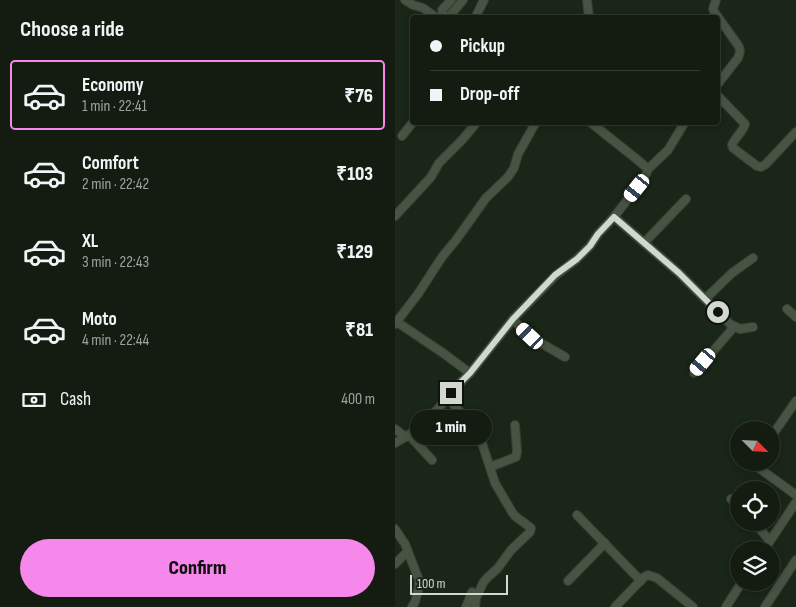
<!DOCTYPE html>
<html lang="en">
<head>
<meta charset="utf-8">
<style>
  body { margin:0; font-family:"Sofia Sans Condensed",sans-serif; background:#21291f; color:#f1f3f6; height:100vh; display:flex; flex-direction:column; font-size:19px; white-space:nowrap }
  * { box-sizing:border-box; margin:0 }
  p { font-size:16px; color:#9da19f }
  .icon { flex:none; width:28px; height:28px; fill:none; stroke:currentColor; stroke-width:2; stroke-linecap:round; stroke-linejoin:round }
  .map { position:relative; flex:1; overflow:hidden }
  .drawer { display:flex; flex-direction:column; background:#141c11; width:395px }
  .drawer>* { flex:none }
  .banner { position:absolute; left:15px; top:15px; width:310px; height:110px; border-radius:5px; box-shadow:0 2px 8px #0003,0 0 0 1px #333a31; display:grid; align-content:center; height:110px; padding:0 20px; background:#141c11 }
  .needle { width:32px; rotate:114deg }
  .fabs { position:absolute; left:335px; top:421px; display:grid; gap:10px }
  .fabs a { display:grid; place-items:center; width:50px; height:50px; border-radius:50%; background:#141c11; box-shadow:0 2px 8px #0003,0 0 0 1px #333a31; font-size:25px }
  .scale { position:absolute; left:15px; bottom:12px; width:98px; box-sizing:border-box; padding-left:5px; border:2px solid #d1d9cf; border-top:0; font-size:14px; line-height:18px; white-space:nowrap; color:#d1d9cf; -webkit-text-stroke:4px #1a2617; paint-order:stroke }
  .end { position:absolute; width:22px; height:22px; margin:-11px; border:6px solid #d1d9cf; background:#111; box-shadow:0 0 0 2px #111 }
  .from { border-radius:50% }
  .bubble { position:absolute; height:35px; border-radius:18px; background:#141c11; box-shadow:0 2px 8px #0003,0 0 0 1px #333a31; font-size:16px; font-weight:800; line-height:35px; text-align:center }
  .car { position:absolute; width:15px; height:30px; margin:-15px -8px; border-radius:6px; box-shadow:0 0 4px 1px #0007; background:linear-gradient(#fff 24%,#345 0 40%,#fff 0 76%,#345 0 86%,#fff 0) }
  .banner b { display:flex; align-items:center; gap:18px; height:48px; font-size:19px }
  .banner b+b { border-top:1px solid #333a31 }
  .banner i { width:12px; height:12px; background:#f1f3f6 }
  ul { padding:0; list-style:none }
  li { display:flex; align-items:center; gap:15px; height:70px; margin:0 10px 8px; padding:0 10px; border:2px solid transparent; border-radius:5px }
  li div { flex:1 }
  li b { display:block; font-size:19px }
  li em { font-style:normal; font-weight:800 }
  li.active { border-color:#f788eb }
  li>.icon { width:45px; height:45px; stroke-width:1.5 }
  h2 { padding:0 20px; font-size:22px; line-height:60px }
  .pay { display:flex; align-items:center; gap:12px; height:55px; padding:0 20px; font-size:19px }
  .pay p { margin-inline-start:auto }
  .action { display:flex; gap:10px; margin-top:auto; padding:10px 20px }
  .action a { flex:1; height:58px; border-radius:30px; background:#f788eb; color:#111; font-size:20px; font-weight:800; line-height:58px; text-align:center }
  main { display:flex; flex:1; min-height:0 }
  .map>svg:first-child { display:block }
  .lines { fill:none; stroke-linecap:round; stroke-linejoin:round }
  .minor-casing { stroke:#363f34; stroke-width:10 }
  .minor { stroke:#475443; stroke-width:8 }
  .route { stroke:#d1d9cf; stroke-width:6 }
</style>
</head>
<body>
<main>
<section class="drawer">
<h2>Choose a ride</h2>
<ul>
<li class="active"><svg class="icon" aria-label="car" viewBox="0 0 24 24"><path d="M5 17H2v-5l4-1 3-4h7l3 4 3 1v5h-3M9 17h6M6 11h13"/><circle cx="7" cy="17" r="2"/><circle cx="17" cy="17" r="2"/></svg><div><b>Economy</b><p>1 min · 22:41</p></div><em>₹76</em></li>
<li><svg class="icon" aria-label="car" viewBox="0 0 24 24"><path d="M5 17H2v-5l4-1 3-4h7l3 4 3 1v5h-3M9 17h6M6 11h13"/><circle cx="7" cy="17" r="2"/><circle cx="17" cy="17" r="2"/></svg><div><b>Comfort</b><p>2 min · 22:42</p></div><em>₹103</em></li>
<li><svg class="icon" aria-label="car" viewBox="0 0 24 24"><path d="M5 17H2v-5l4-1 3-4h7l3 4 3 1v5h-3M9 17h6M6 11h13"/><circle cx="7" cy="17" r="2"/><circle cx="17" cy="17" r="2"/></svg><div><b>XL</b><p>3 min · 22:43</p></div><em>₹129</em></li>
<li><svg class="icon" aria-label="car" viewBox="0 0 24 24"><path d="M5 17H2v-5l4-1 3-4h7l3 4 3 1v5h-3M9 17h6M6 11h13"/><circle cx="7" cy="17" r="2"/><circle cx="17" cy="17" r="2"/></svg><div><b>Moto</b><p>4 min · 22:44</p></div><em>₹81</em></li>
</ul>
<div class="pay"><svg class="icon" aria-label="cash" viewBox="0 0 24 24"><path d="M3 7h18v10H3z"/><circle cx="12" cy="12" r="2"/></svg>Cash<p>400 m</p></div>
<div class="action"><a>Confirm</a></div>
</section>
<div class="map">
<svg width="401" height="607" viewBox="0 0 401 607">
  <rect width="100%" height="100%" fill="#1a2617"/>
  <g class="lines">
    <defs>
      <g id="minor">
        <path d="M10 0 18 5 28 8 42 18"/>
        <path d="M56 0 47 10 48 15 53 18 68 0"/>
        <path d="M192 0 194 18"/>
        <path d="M321 0 318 9 320 13 343 45C346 50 345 53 343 58L322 85"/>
        <path d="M80 18 89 0"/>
        <path d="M322 95 350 124C348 132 340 137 337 145L338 148 362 166 366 167 371 164 401 132"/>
        <path d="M7 136 18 122"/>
        <path d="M253 169 273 150 290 122"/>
        <path d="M0 216 36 177 44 163 68 139 82 122"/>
        <path d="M219 217 284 273 335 324 345 329 358 327"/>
        <path d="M249 243 291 199"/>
        <path d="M310 299 337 273 358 258"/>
        <path d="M392 309 401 317"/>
        <path d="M118 319C132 337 150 345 170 357"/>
        <path d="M2 322 48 353 75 373"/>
        <path d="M0 324 23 294 47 257 61 240 91 198 113 177 119 168 123 154 141 122"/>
        <path d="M299 373 339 327"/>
        <path d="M52 397 80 429 85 437 100 483 117 512 120 516 136 528 135 532 116 550 103 568 92 578 88 583 81 598 80 607"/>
        <path d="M0 429 11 437"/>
        <path d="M14 435 37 460"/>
        <path d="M376 437 401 401"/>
        <path d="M0 443 14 435 43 409 63 385 75 373 118 319 161 275 182 259 195 246 203 234 219 217 250 177 253 169 244 161 195 122"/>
        <path d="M360 462 361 466 401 495"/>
        <path d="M95 467 121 457 122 451 120 425"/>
        <path d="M336 499 344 507"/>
        <path d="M182 515 246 581"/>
        <path d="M359 522 375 541"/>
        <path d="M0 529 10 544 24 580V587L20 602 17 607"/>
        <path d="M369 550 401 502"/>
        <path d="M0 564 13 551"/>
        <path d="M173 581 210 543"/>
        <path d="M71 607 77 592"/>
        <path d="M220 607 249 577 253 575 262 578 298 607"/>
        <path d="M331 607 347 582"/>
        <path d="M370 607 401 560"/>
      </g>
    </defs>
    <!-- minor casing -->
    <use href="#minor" class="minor-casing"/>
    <!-- minor -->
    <use href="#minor" class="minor"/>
  </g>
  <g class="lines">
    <!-- route -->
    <path class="route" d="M56 393 63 385 75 373 118 319 160 275 182 259 195 246 203 234 219 217 284 273 323 312"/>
  </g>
</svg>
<div class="fabs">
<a><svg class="needle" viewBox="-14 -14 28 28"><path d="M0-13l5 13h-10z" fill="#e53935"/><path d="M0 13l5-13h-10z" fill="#9da19f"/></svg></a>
<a><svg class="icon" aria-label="locate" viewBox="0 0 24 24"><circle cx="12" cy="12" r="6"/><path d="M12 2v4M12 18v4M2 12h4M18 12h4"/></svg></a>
<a><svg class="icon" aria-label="layers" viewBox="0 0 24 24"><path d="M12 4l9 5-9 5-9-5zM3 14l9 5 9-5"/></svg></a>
</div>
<div class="scale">100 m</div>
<i class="end from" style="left:323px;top:312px"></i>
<i class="end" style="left:56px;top:393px"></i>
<div class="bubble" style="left:15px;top:410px;width:82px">1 min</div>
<i class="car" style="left:242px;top:188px;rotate:219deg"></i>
<i class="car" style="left:135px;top:336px;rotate:313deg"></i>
<i class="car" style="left:308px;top:362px;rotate:220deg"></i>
<div class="banner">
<b><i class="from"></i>Pickup</b>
<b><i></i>Drop-off</b>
</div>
</div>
</main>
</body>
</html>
